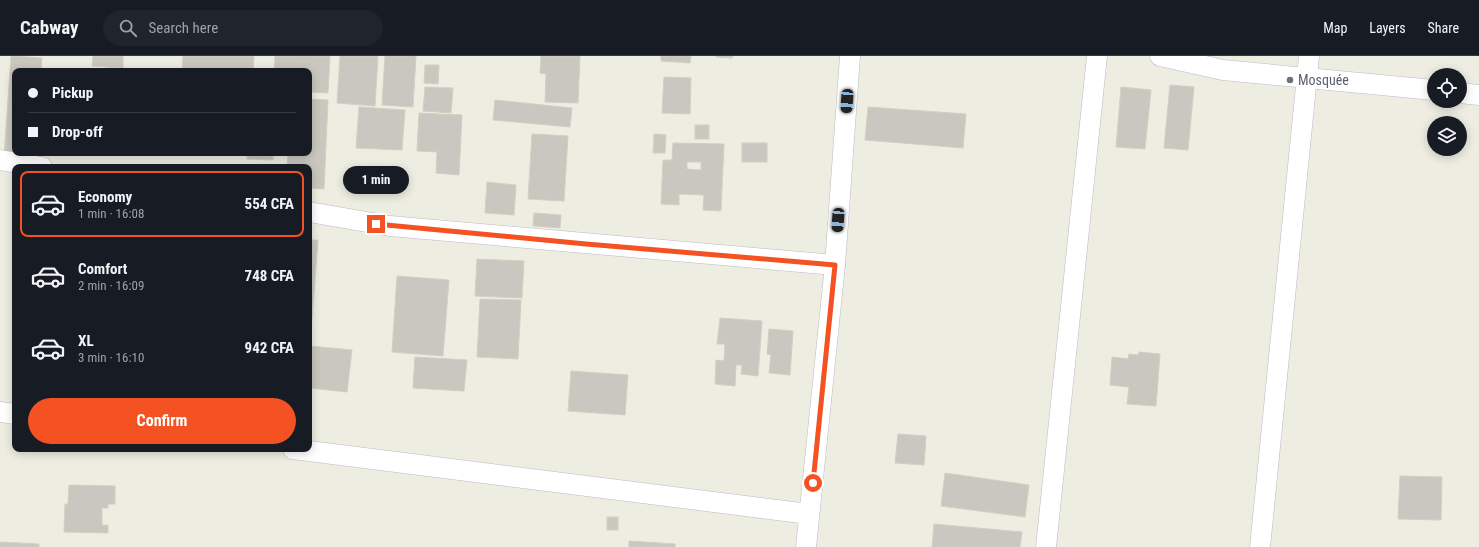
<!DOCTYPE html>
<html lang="en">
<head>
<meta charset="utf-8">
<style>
  body { margin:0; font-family:"Roboto Condensed",sans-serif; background:#20242c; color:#f1f3f6; height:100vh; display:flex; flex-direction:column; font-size:15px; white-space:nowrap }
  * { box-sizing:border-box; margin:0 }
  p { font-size:13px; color:#9ea1a6 }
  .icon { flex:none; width:22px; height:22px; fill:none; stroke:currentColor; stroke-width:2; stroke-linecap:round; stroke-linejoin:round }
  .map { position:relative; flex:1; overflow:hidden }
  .panel { position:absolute; left:12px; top:108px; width:300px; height:288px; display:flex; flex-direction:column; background:#171b24; border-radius:8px; box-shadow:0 2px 10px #0003 }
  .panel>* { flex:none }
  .banner { position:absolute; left:12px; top:12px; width:300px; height:88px; border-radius:8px; box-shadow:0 2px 10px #0003; display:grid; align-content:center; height:88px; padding:0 16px; background:#171b24 }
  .fabs { position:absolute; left:1427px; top:12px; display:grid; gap:8px }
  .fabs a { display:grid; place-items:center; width:40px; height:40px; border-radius:50%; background:#171b24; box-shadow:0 2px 10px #0003; font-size:20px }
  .end { position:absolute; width:18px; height:18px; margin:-9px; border:5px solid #f45222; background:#fff; box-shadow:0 0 0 2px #fff }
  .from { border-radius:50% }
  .bubble { position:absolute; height:28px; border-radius:14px; background:#171b24; box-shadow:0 2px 10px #0003; font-size:13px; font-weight:700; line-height:28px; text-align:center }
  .car { position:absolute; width:12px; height:24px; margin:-12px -6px; border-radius:5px; box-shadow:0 0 3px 1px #0007; background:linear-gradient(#222 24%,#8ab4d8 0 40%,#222 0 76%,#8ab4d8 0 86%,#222 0) }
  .banner b { display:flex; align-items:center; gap:14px; height:38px; font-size:15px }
  .banner b+b { border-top:1px solid #363941 }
  .banner i { width:10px; height:10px; background:#f1f3f6 }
  ul { padding:7px 0 0; list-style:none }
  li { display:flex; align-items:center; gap:12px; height:66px; margin:0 8px 6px; padding:0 8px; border:2px solid transparent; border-radius:8px }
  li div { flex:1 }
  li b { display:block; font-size:15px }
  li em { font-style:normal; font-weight:700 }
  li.current { border-color:#f45222 }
  li>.icon { width:36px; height:36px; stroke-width:1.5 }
  .primary-button { display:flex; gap:8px; margin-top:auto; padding:8px 16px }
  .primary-button a { flex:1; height:46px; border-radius:24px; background:#f45222; color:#fff; font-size:16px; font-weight:700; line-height:46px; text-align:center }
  header { display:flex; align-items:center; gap:24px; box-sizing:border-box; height:56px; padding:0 20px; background:#171b24; border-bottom:1px solid #363941 }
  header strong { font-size:19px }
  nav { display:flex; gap:22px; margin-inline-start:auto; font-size:14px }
  .search { width:280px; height:36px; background:#20242c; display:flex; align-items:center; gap:10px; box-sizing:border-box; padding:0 14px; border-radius:22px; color:#9ea1a6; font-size:15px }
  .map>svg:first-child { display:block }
  .building { fill:#c9c7bf; stroke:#d3d0c0; fill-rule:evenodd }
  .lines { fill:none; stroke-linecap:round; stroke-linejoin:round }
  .street-casing { stroke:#babbc2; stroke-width:21 }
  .street { stroke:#fff; stroke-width:20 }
  .route { stroke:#f45222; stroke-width:5 }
  .worship-dot { fill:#6b7280; stroke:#fff; stroke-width:1.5 }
  .labels { text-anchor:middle; stroke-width:4; stroke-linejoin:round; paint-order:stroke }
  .worship-label { font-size:14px; fill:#5b616d; stroke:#fff; text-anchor:start }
</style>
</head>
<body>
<header>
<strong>Cabway</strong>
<div class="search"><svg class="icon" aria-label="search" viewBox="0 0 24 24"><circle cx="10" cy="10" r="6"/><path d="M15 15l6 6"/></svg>Search here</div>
<nav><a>Map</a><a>Layers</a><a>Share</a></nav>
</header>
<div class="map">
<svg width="1479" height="491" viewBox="0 0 1479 491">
  <rect width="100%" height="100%" fill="#eeede2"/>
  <!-- building -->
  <g class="building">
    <path d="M11 0 42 2 41 15H15V97H35V103L4 101Z"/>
    <path d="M93 0H123V12L92 10Z"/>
    <path d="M183 0H254L253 15H182Z"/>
    <path d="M275 0H330L328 37 309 36V15H274Z"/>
    <path d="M340 0H378L375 50 337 47Z"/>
    <path d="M385 0H416L413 51 382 49Z"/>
    <path d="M541 0H580L578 47 545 46 546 18 540 17Z"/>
    <path d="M661 0H691L690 7 661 5Z"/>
    <path d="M716 0H733L732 2 716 1Z"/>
    <path d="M425 9H439L438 28 424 27Z"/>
    <path d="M664 21 691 22 690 58 662 57Z"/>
    <path d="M1170 29 1194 31 1188 94 1164 92Z"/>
    <path d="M425 31 453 32 451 57 423 55Z"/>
    <path d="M1121 31 1151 34 1145 93 1116 91Z"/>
    <path d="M309 43 328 44 324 133 309 132V111H287L288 97H309Z"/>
    <path d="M495 44 572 52 570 71 493 64Z"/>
    <path d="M359 51 405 54 402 94 356 92Z"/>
    <path d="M868 51 966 58 963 92 865 84Z"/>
    <path d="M419 57 462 59 459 119 436 117 437 96 417 95Z"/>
    <rect x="695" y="69" width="14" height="14"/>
    <path d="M532 78 568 80 564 145 528 143Z"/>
    <path d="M654 78 666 79 665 97H653Z"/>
    <path d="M673 87 724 88 721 155 703 154 704 139 679 138V149L661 148 663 104H672ZM687 106H701V114L687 113Z"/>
    <rect x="742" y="87" width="25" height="19"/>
    <path d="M247 97H273V104L247 103Z"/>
    <path d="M487 126 516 129 514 159 485 157Z"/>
    <path d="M534 157 561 159 560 172 533 170Z"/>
    <path d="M309 184H318L310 288H309Z"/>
    <path d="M477 203 524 205 522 242 475 240Z"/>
    <path d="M397 220 449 224 443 300 392 296Z"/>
    <path d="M480 243 521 244 518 303 477 301Z"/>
    <path d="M720 262 762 265 758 320 741 318 742 309H736L735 330 715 328 716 304 724 305 725 288H717Z"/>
    <path d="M769 273 793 275 790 319 769 317 771 299 767 298Z"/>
    <path d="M310 290 352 294 347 336 309 332Z"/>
    <path d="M1139 296 1160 298 1156 350 1127 348 1129 331 1110 329 1112 301 1128 303 1129 298 1138 299Z"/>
    <path d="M415 301 467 304 464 335 413 332Z"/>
    <path d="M571 315 628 319 625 359 568 355Z"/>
    <path d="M898 378 926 380 924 409 895 407Z"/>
    <path d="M945 417 1029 429 1025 461 941 450Z"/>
    <path d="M1400 420 1442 421 1441 464 1398 463Z"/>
    <path d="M69 429 115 430V448H108V452H102V469H108V477L64 476 65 448H68Z"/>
    <rect x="607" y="461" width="11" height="13"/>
    <path d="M934 468 1022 476 1020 491H932Z"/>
    <path d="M629 485 675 488V491H629Z"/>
    <path d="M0 486 39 488V491H0Z"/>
  </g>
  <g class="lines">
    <defs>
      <g id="street">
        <path d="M1160 0 1223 14 1434 34"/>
        <path d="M1460 37 1479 39"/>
        <path d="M0 104 42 111"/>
        <path d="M309 156 390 170 835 209"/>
        <path d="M0 356 15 358"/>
        <path d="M293 393 809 458"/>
        <path d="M806 491 835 209 850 0"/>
        <path d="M1046 491 1097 0"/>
        <path d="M1260 491 1309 0"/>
      </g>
    </defs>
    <!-- street casing -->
    <use href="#street" class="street-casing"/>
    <!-- street -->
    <use href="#street" class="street"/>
  </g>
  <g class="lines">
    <!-- route -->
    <path class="route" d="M376 168 586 188 835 209 813 427"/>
  </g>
  <!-- markers -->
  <circle class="worship-dot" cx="1290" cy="24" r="4"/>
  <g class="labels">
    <!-- worship labels -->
    <g class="worship-label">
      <text x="1298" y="29">Mosquée</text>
    </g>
  </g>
</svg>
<div class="fabs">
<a><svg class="icon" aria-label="locate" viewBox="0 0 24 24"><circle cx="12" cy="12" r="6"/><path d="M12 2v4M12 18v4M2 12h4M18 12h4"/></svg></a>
<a><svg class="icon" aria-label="layers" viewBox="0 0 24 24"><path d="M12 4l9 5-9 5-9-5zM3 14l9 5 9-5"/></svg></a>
</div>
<i class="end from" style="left:813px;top:427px"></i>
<i class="end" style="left:376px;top:168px"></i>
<div class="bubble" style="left:343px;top:110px;width:66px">1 min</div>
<i class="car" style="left:847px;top:45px;rotate:184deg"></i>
<i class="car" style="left:838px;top:164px;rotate:184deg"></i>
<div class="banner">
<b><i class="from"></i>Pickup</b>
<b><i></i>Drop-off</b>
</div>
<section class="panel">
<ul>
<li class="current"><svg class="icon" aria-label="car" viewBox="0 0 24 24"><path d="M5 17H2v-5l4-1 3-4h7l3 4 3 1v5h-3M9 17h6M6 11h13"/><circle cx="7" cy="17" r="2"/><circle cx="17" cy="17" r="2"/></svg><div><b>Economy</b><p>1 min · 16:08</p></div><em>554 CFA</em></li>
<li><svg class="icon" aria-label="car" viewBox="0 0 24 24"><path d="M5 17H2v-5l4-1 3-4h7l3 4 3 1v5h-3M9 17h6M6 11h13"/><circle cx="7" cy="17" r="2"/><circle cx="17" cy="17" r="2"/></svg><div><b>Comfort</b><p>2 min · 16:09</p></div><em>748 CFA</em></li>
<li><svg class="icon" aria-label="car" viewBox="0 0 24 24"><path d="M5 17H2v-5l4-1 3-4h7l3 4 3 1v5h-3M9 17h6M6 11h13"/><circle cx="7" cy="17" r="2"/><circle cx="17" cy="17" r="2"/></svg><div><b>XL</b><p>3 min · 16:10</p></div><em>942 CFA</em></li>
</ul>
<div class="primary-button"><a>Confirm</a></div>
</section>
</div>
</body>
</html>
